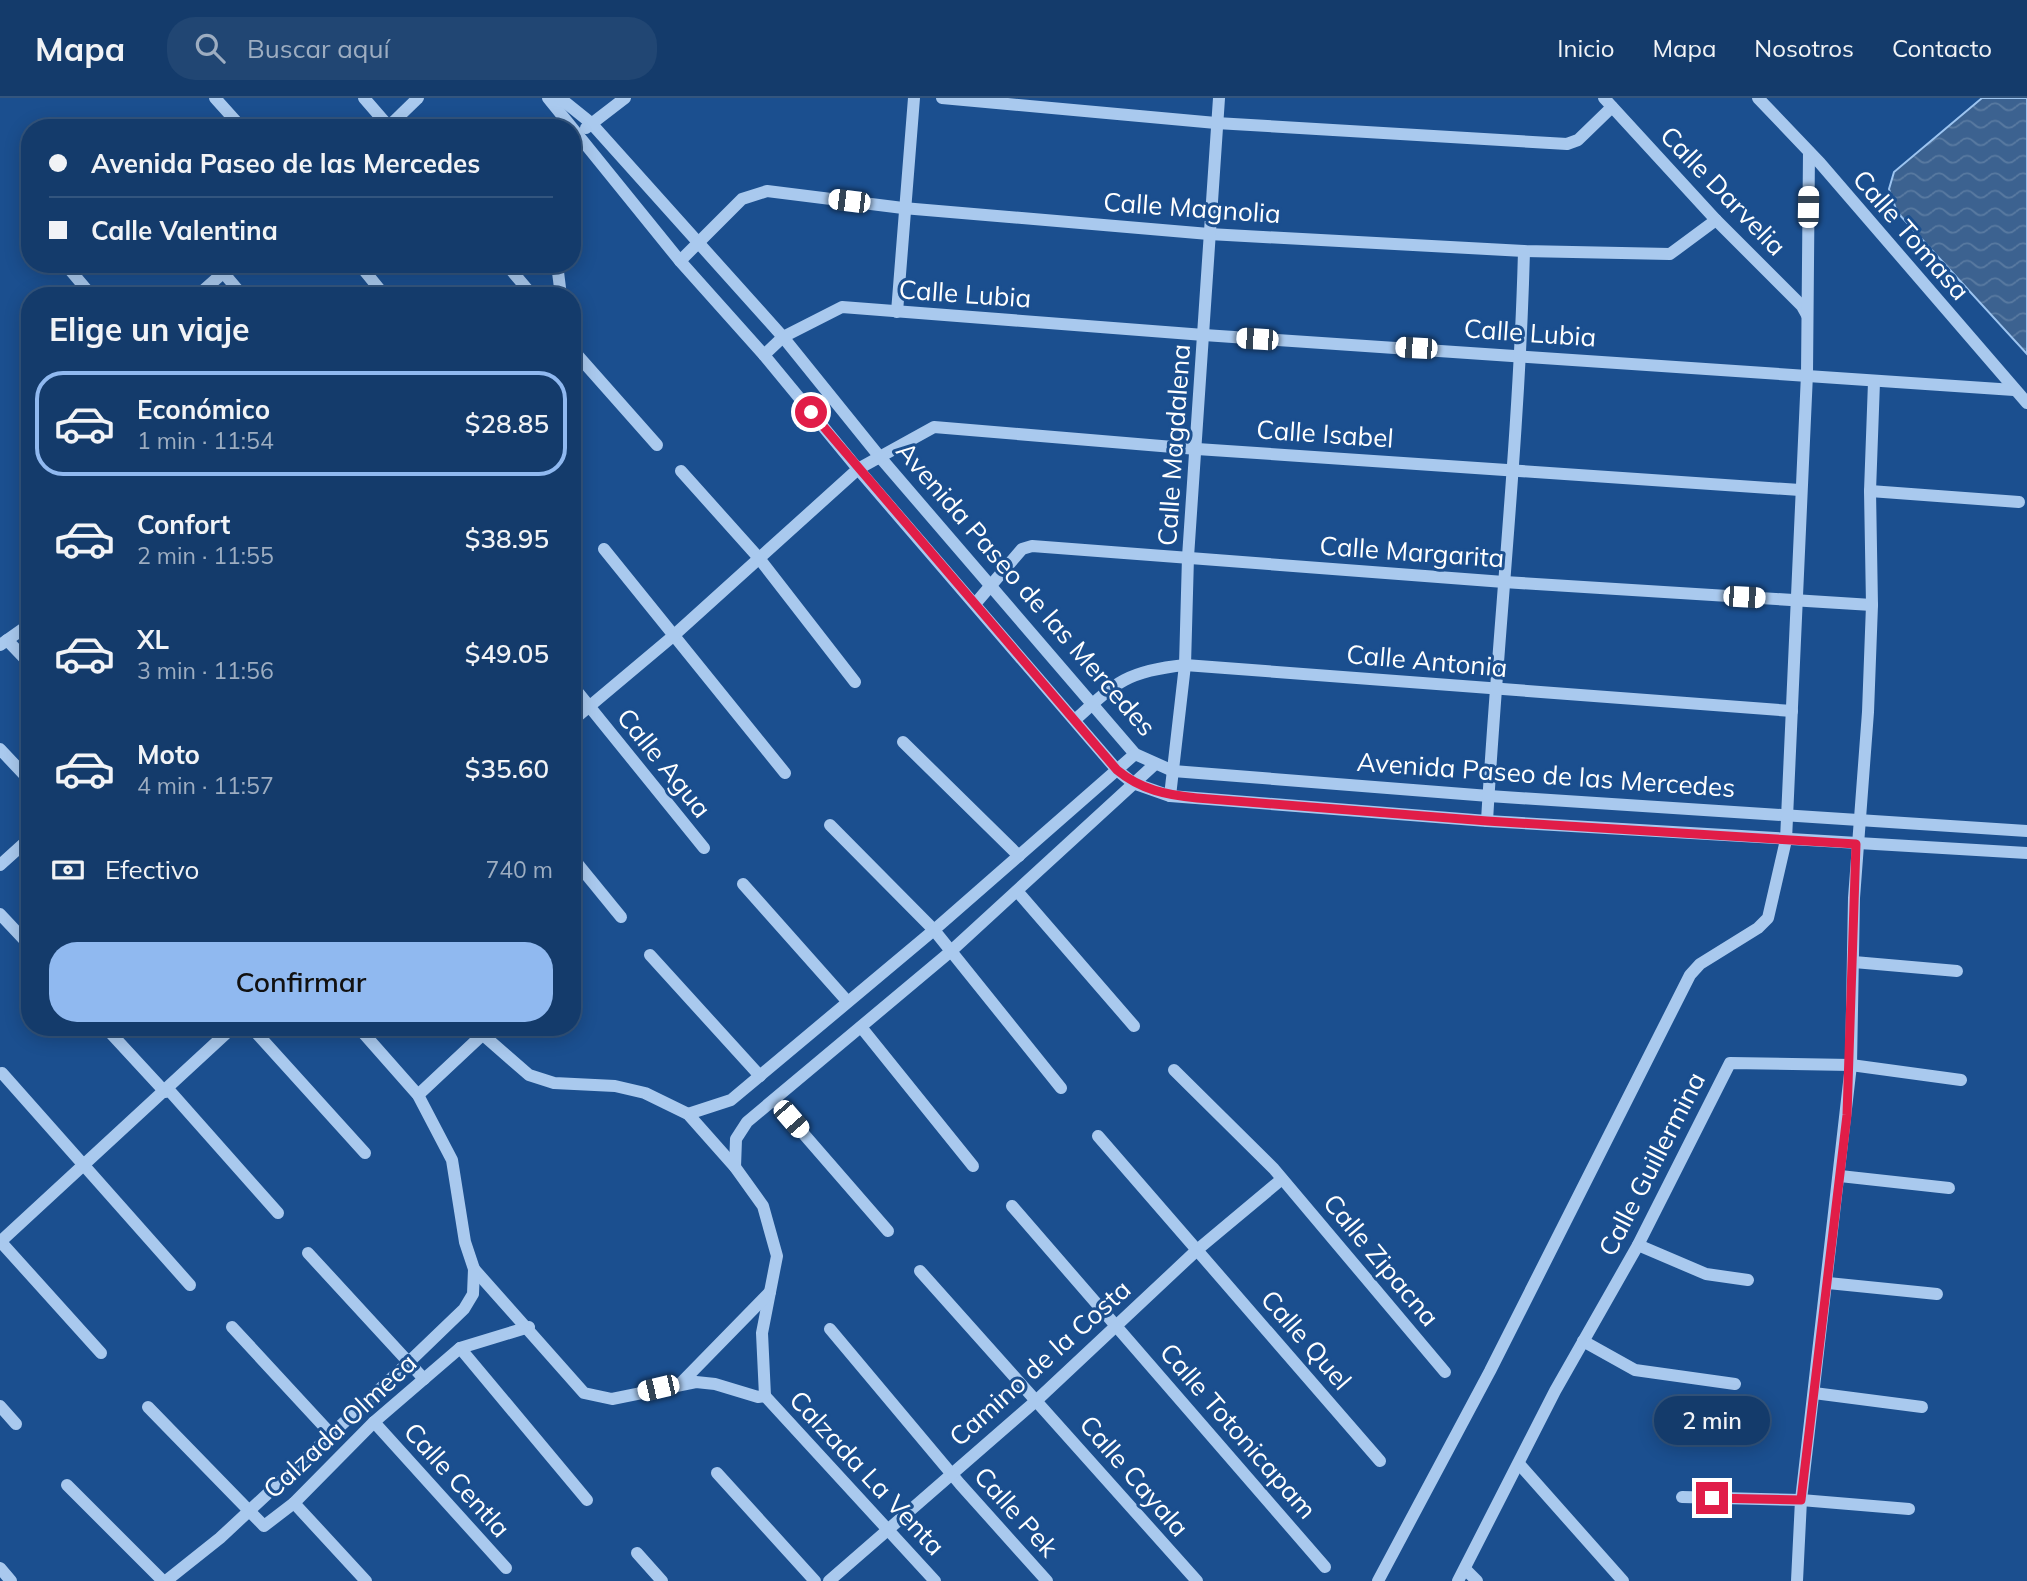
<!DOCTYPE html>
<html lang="es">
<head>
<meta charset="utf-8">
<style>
  body { margin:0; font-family:Mulish,sans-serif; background:#214673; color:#f1f3f6; height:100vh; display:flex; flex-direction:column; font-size:26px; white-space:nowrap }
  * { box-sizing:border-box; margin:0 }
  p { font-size:23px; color:#9dadc1 }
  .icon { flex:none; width:38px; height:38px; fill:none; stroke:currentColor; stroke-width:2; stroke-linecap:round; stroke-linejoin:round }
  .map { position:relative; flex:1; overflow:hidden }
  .drawer { position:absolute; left:21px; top:189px; width:560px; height:749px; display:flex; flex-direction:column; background:#143b6b; border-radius:28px; box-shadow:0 4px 18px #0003,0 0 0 2px #33557e }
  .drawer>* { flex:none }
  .top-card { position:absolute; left:21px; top:21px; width:560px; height:154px; border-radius:28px; box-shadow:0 4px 18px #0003,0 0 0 2px #33557e; display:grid; align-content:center; height:154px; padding:0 28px; background:#143b6b }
  .end { position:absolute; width:32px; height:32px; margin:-16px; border:9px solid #e11d48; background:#fff; box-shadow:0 0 0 4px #fff }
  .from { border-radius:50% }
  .bubble { position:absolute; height:49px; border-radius:24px; background:#143b6b; box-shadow:0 4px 18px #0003,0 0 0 2px #33557e; font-size:23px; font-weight:600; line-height:49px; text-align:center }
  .car { position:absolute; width:21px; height:42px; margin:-21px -10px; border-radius:9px; box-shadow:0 0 5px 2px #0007; background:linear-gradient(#fff 24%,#345 0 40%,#fff 0 76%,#345 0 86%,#fff 0) }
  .top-card b { display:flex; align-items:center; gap:24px; height:66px; font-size:26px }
  .top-card b+b { border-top:2px solid #33557e }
  .top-card i { width:18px; height:18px; background:#f1f3f6 }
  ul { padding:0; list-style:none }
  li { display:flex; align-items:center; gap:21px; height:105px; margin:0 14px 10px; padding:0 14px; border:4px solid transparent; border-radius:28px }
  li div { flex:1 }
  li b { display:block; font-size:26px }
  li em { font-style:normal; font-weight:600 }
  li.selected { border-color:#90b9f0 }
  li>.icon { width:63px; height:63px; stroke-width:1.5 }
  h2 { padding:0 28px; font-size:32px; line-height:84px }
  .pay { display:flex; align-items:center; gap:18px; height:77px; padding:0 28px; font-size:26px }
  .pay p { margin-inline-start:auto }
  .button { display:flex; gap:14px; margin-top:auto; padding:14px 28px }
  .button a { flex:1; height:80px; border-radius:28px; background:#90b9f0; color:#111; font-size:28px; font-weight:600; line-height:80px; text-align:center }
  header { display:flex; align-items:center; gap:42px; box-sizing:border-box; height:98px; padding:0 35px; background:#143b6b; border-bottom:2px solid #33557e }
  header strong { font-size:33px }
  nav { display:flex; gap:38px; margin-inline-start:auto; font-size:24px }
  .search { width:490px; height:63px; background:#214673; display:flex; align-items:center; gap:18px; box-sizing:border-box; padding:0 24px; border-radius:28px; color:#9dadc1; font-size:26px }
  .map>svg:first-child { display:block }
  .water { fill:url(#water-waves); stroke:#9cc4f0; stroke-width:2 }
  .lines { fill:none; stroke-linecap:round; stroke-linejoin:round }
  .minor { stroke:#a9c9ee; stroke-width:12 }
  .route { stroke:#e11d48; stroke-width:9 }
  .labels { text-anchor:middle; stroke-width:6; stroke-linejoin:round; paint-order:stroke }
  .street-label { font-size:26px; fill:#fff; stroke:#1b4f8f }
</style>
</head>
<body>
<header>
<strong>Mapa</strong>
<div class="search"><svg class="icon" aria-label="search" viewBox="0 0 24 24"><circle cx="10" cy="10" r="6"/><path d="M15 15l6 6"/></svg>Buscar aquí</div>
<nav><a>Inicio</a><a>Mapa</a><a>Nosotros</a><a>Contacto</a></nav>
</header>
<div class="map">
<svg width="2027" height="1483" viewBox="0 0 2027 1483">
  <defs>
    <pattern id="water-waves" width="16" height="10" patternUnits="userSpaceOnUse" patternTransform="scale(1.75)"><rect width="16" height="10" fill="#3c6290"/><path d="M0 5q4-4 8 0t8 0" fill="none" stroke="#597aa1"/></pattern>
  </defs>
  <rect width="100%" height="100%" fill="#1b4f8f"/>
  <!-- water -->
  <path class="water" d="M1982 0H2027V256L1897 114 1889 91 1894 74Z"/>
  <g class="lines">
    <!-- minor -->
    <g class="minor">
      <path d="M215 0 242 30"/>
      <path d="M364 0 390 30"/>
      <path d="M548 0 680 163 764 257 858 371 1117 672 1133 685 1170 698 1487 723 2027 755"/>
      <path d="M560 0 591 25 783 239 879 358 1135 656 1173 673 1489 698 2027 733"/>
      <path d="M942 0 1216 25 1567 46 1578 42 1612 9"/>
      <path d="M1604 0 1716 122 1802 208 1807 217"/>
      <path d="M1758 0 1820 65 2027 305"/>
      <path d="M387 30 418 0"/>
      <path d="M586 30 625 0"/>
      <path d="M680 163 742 101 767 93 903 110 1209 136 1524 153 1670 156 1716 122"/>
      <path d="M65 166 92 198"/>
      <path d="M216 166 243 198"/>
      <path d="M359 166 385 198"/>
      <path d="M506 166 533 198"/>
      <path d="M557 166 561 198"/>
      <path d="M197 198 233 166"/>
      <path d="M897 214 914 0"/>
      <path d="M572 251 657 347"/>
      <path d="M764 257 783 239 842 209 1204 237 2014 292"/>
      <path d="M681 373 758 459 855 584"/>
      <path d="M1870 393 2019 404"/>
      <path d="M604 451 785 675"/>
      <path d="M975 506 1022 451 1032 448 1504 484 1872 507"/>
      <path d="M7 542 30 566"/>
      <path d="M0 547 30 526"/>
      <path d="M572 587 704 750"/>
      <path d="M1075 622C1116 584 1127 573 1185 567L1792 613"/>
      <path d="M572 623 672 539 858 371 934 329 1197 351 1800 392"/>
      <path d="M903 644 1019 758"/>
      <path d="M0 651 30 683"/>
      <path d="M1170 698 1185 567 1188 459 1219 0"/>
      <path d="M1487 723C1498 533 1519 344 1524 153"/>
      <path d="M830 727 934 832 1061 990"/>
      <path d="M572 759 621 819"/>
      <path d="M0 767 30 740"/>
      <path d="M743 786 847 903"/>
      <path d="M1017 793 1134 928"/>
      <path d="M0 816 30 848"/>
      <path d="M650 857 760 978"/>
      <path d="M1854 864 1957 873"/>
      <path d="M105 929 165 994"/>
      <path d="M251 929 365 1055"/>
      <path d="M474 929 529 977 554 985 615 988 645 995 688 1016 735 1069 763 1108 777 1158 762 1235 765 1298"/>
      <path d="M861 929 973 1068"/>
      <path d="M1174 972 1274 1071 1445 1274"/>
      <path d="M2 975 190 1187"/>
      <path d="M168 991 278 1115"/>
      <path d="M418 997 481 938"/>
      <path d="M775 1003 888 1133"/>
      <path d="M688 1016 731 1002 934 832 1135 656"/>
      <path d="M1098 1038 1380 1363"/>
      <path d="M735 1069 736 1041 747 1024 950 854 1155 666"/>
      <path d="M1840 1078 1949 1090"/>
      <path d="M1012 1108 1325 1469"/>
      <path d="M0 1143 101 1255"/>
      <path d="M0 1144 233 929"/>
      <path d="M1638 1147 1706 1176 1748 1182"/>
      <path d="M308 1155 424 1281"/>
      <path d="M474 1171 584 1295 612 1301 696 1284 715 1286 758 1299 765 1298"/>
      <path d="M920 1173 1197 1483"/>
      <path d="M1828 1185 1937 1196"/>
      <path d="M232 1229 330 1335"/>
      <path d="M830 1231 960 1386 1047 1483"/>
      <path d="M1583 1243 1635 1272 1735 1286"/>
      <path d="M460 1250 587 1402"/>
      <path d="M681 1285 770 1194"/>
      <path d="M1814 1295 1922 1309"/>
      <path d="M765 1298 935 1483"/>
      <path d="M0 1308 16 1326"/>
      <path d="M148 1309 264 1428 294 1405 374 1324 460 1250 529 1229"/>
      <path d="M374 1324 506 1470"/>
      <path d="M1520 1367 1623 1483"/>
      <path d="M717 1375 815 1483"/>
      <path d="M67 1387 163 1483"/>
      <path d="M1682 1399 1801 1402 1909 1411"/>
      <path d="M294 1405 366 1483"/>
      <path d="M637 1455 662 1483"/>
      <path d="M0 1470 11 1483"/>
      <path d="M1465 1471 1477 1483"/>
      <path d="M166 1483 220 1440 410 1263 464 1211 473 1196 474 1171 465 1144 452 1062 418 997 358 929"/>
      <path d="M829 1483 1037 1302 1197 1152 1282 1081"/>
      <path d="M1378 1483 1490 1273 1690 877 1700 866 1758 830 1768 820 1786 742 1807 276 1809 54"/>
      <path d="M1458 1483 1555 1293 1638 1147 1730 965 1851 967 1961 982"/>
      <path d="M1797 1483 1801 1402 1851 967 1854 800 1868 614 1872 507 1870 393 1874 284"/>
    </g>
  </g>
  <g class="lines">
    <!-- route -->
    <path class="route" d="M811 314 1117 672C1141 692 1167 697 1197 700L1487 723 1856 746 1847 1017 1801 1402 1712 1400"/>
  </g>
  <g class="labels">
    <!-- street labels -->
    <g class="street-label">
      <text transform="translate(1723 93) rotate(46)" y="9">Calle Darvelia</text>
      <text transform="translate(1192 110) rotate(4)" y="9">Calle Magnolia</text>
      <text transform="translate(1911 137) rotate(49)" y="9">Calle Tomasa</text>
      <text transform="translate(965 196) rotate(4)" y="9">Calle Lubia</text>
      <text transform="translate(1530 235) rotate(4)" y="9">Calle Lubia</text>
      <text transform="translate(1325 336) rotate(4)" y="9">Calle Isabel</text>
      <text transform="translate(1174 347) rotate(-86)" y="9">Calle Magdalena</text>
      <text transform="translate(1412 454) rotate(4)" y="9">Calle Margarita</text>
      <text transform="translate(1026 491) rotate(49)" y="9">Avenida Paseo de las Mercedes</text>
      <text transform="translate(1427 563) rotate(5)" y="9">Calle Antonia</text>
      <text transform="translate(664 665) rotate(51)" y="9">Calle Agua</text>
      <text transform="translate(1546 677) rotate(4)" y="9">Avenida Paseo de las Mercedes</text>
      <text transform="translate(1652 1066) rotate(-63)" y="9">Calle Guillermina</text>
      <text transform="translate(1381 1162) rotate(50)" y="9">Calle Zipacna</text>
      <text transform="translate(1306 1242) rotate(49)" y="9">Calle Quel</text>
      <text transform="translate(1040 1265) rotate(-42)" y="9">Camino de la Costa</text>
      <text transform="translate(340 1328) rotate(-43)" y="9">Calzada Olmeca</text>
      <text transform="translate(1238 1333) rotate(49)" y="9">Calle Totonicapam</text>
      <text transform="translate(867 1375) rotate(47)" y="9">Calzada La Venta</text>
      <text transform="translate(1134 1378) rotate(49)" y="9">Calle Cayala</text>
      <text transform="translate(457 1382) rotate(48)" y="9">Calle Centla</text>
      <text transform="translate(1016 1414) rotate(48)" y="9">Calle Pek</text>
    </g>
  </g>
</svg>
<i class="end from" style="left:811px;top:314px"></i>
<i class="end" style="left:1712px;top:1400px"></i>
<div class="bubble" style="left:1654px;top:1298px;width:116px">2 min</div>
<i class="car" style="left:849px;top:103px;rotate:277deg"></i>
<i class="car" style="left:1808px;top:109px;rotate:1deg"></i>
<i class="car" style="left:1257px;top:241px;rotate:274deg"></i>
<i class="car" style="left:1416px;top:250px;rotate:273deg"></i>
<i class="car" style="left:1744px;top:499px;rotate:93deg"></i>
<i class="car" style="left:791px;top:1021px;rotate:139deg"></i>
<i class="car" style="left:658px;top:1290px;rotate:257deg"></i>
<div class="top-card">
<b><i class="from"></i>Avenida Paseo de las Mercedes</b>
<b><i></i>Calle Valentina</b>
</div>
<section class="drawer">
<h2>Elige un viaje</h2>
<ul>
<li class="selected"><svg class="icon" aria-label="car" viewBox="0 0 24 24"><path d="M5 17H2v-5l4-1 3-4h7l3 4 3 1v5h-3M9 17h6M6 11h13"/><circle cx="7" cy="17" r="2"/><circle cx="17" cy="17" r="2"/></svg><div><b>Económico</b><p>1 min · 11:54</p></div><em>$28.85</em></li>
<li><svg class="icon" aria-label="car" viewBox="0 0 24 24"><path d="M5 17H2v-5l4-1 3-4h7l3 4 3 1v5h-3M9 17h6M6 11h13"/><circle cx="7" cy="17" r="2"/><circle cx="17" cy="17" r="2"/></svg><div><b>Confort</b><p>2 min · 11:55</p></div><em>$38.95</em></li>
<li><svg class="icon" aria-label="car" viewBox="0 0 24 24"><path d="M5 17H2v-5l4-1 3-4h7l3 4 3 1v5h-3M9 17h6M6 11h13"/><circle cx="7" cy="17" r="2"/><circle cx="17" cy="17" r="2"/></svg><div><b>XL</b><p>3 min · 11:56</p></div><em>$49.05</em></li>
<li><svg class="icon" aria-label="car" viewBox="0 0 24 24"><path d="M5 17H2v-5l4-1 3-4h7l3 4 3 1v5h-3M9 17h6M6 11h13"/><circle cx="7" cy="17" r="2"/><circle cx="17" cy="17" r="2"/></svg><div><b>Moto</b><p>4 min · 11:57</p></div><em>$35.60</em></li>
</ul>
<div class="pay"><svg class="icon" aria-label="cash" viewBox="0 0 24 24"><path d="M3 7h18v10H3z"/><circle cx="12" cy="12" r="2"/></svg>Efectivo<p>740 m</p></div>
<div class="button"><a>Confirmar</a></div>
</section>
</div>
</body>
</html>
